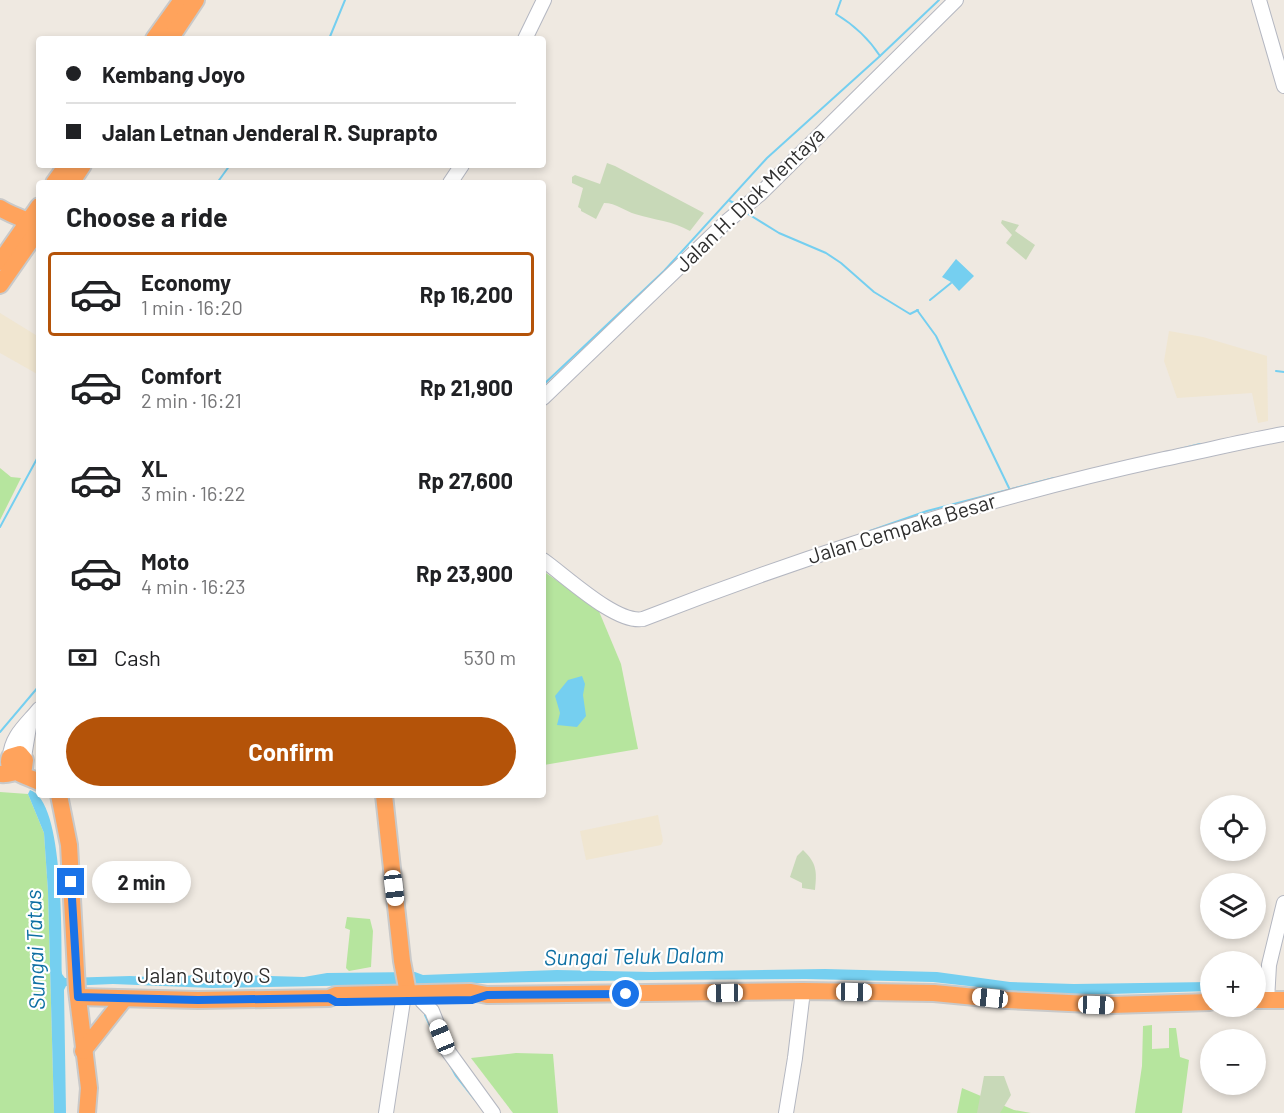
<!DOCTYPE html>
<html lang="en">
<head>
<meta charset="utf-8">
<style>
  body { margin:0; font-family:Barlow,sans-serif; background:#f2f2f2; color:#202124; height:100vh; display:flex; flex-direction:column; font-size:22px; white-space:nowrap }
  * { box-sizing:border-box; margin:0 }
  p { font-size:20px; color:#757577 }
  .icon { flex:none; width:33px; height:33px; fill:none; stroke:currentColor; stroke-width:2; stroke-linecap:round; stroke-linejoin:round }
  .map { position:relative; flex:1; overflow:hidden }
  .panel { position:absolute; left:36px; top:180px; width:510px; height:618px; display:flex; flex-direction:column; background:#fff; border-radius:6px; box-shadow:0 3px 9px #0003 }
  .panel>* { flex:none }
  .top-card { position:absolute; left:36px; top:36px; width:510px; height:132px; border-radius:6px; box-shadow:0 3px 9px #0003; display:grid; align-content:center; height:132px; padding:0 30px; background:#fff }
  .controls { position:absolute; left:1200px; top:795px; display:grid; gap:12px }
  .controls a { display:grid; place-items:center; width:66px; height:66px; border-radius:50%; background:#fff; box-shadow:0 3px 9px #0003; font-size:30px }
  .end { position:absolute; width:27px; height:27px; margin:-14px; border:8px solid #1a73e8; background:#fff; box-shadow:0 0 0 3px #fff }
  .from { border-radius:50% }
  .bubble { position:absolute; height:42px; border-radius:21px; background:#fff; box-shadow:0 3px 9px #0003; font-size:20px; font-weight:700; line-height:42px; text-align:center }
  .car { position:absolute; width:18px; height:36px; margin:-18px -9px; border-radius:8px; box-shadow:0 0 4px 2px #0007; background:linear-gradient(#fff 24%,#345 0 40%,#fff 0 76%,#345 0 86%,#fff 0) }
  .top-card b { display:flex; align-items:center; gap:21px; height:57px; font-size:22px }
  .top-card b+b { border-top:2px solid #e0e0e0 }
  .top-card i { width:15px; height:15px; background:#202124 }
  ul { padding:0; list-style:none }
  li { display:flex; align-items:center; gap:18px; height:84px; margin:0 12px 9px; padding:0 18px; border:3px solid transparent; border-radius:6px }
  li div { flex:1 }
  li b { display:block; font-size:22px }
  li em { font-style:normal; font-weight:700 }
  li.active { border-color:#b45309 }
  li>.icon { width:54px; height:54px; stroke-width:1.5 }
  h2 { padding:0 30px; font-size:27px; line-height:72px }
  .pay { display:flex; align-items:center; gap:15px; height:66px; padding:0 30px; font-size:22px }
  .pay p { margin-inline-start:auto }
  .action { display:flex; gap:12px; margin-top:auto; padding:12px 30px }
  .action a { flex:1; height:69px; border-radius:36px; background:#b45309; color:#fff; font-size:24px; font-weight:700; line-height:69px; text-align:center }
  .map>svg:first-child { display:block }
  .education { fill:#f0e6d1 }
  .green { fill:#b6e59e }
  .cemetery { fill:#c8d9b8 }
  .water { fill:#75cff0 }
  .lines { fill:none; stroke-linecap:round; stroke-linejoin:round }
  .stream { stroke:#75cff0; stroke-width:2 }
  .secondary-casing { stroke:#b4b7c1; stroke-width:16 }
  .highway-casing { stroke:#c9c9c9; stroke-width:20 }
  .secondary { stroke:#fff; stroke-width:14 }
  .highway { stroke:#ffa35c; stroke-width:16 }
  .route { stroke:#1a73e8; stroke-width:8 }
  .labels { text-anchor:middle; stroke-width:4.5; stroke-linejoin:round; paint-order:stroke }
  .street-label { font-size:21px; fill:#2e2e2e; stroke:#fff }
  .water-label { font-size:22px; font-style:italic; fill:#0d6fa3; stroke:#fff }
</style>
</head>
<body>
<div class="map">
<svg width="1284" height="1113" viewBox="0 0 1284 1113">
  <rect width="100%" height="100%" fill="#efe9e1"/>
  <!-- education -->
  <g class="education">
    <path d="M0 313 39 337V375L0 353Z"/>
    <path d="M1169 331 1203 337 1267 356 1268 421 1258 423 1252 393 1177 398 1164 361Z"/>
    <path d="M658 815 663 841 661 845 586 860 580 831Z"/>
  </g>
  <!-- green -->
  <g class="green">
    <path d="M0 468 11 477 21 478 0 520Z"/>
    <path d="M543 571 598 609 621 664 638 749 544 765Z"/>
    <path d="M0 792 28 794 44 833 48 892 54 1113H0Z"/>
    <path d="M347 917 370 919 373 931 371 967 349 971 346 968 350 930 345 928Z"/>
    <path d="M1152 1025V1049L1169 1048V1028H1176L1180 1057 1189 1060 1182 1113H1135L1142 1066 1143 1026Z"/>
    <path d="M516 1053 553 1054 558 1113H513L471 1058Z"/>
    <path d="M962 1088 1014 1110 1031 1113H957Z"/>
  </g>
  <!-- cemetery -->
  <g class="cemetery">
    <path d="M607 163 615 166 704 213 690 231C673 221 654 220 635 214 625 211 616 203 604 203L596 219 581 211V209L578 207 583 188 572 183V177L575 175 600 184Z"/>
    <path d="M1002 220 1019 225 1015 231 1035 245 1026 260 1006 243 1012 235 1001 223Z"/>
    <path d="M803 850C817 863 817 872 815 890L802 888V883L790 877 797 856Z"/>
    <path d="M984 1076H1004L1011 1095 1000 1113H977Z"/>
  </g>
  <!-- water -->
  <g class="water">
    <path d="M956 259 974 276 959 291 951 282 942 277Z"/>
    <path d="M582 676 585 684 583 695 586 716 577 727 557 725 560 713 555 696 568 680Z"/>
    <path d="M30 790C65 801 61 940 62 974L65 978 130 976 172 978 201 974 304 977 327 973 415 972 423 975 557 970 651 972 825 969 937 972 1010 982 1074 984 1210 982V991L1077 995 1040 994 933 982 806 979 651 980 212 988 113 984 66 986 64 990 66 1113H54L48 892 44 833 28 794Z"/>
  </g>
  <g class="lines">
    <!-- stream -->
    <g class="stream">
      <path d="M841 0 836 14C854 25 869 39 880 56"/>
      <path d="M329 39 345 0"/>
      <path d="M217 183 230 165"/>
      <path d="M730 201 736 204"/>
      <path d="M745 212 779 233 826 253 841 263 874 292 910 314 918 310"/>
      <path d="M930 300 951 283"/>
      <path d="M917 310 936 336 1009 488"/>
      <path d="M1276 371 1284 372"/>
      <path d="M543 385 664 271 767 158 880 56 939 0"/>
      <path d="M1180 449 1200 444"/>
      <path d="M0 527 39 455"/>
      <path d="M867 532 927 511 1054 478"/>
      <path d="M0 732 39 686"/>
      <path d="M425 1015 434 1034"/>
      <path d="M450 1065 456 1076 475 1100"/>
    </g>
    <defs>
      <g id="secondary">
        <path d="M1259 0 1284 86"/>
        <path d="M525 39 544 0"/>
        <path d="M450 183 462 165"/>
        <path d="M543 398 725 223 760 194 956 0"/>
        <path d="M543 560C566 576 616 624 643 619 812 553 985 498 1164 459 1204 451 1244 441 1284 434"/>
        <path d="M10 757C11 736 27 724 39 709"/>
        <path d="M24 757 30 721"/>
        <path d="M1267 1000 1269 965 1284 903"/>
        <path d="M422 1001 432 1011 448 1051 493 1113"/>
        <path d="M386 1113 403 1001"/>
        <path d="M786 1113 795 1058 803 991"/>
      </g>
      <g id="highway">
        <path d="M154 39 182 0"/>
        <path d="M170 39 196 0"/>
        <path d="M54 183 67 165"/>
        <path d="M71 183 83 165"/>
        <path d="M0 208C12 216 25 218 36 226"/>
        <path d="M0 262 39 206"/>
        <path d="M0 285 39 229"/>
        <path d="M0 774C7 775 18 772 24 768L25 760 20 754 10 757C4 772 28 776 39 782"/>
        <path d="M59 795 69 845 77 990 89 1088 87 1113"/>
        <path d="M384 795 402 961 408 993"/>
        <path d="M78 997 198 1000 329 998 336 995 471 992 487 995 803 991 934 993 1007 1000 1111 1005 1210 1002"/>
        <path d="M1256 1000H1284"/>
        <path d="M83 1051 124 999"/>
      </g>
    </defs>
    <!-- secondary casing -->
    <use href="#secondary" class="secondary-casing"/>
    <!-- highway casing -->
    <use href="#highway" class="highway-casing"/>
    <!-- secondary -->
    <use href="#secondary" class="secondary"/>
    <!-- highway -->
    <use href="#highway" class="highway"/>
  </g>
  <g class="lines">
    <!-- route -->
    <path class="route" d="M71 882 78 997 198 1000 329 998 336 1002H345L472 1000 487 995 626 994"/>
  </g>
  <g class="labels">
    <!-- street labels -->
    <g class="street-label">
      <text transform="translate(750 200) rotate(-44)" y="7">Jalan H. Djok Mentaya</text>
      <text transform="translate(902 529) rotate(-17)" y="7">Jalan Cempaka Besar</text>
      <text x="204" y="983">Jalan Sutoyo S</text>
    </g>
    <!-- water labels -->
    <g class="water-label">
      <text transform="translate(35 950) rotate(-92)" y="8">Sungai Tatas</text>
      <text transform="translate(634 956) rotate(-1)" y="8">Sungai Teluk Dalam</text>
    </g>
  </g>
</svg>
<div class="controls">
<a><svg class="icon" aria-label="locate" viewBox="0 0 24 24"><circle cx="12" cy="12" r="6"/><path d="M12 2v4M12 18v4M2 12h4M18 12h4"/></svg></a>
<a><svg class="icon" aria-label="layers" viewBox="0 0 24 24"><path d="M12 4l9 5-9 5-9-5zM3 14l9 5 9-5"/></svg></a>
<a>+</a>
<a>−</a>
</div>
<i class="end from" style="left:626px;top:994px"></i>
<i class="end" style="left:71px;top:882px"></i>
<div class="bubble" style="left:92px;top:861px;width:99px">2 min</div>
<i class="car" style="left:394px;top:888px;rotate:173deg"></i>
<i class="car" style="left:854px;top:992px;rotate:91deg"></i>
<i class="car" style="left:725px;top:993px;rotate:269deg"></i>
<i class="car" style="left:990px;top:998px;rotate:276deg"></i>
<i class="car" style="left:1096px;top:1005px;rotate:92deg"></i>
<i class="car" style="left:442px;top:1037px;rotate:338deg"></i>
<div class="top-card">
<b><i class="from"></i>Kembang Joyo</b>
<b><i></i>Jalan Letnan Jenderal R. Suprapto</b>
</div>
<section class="panel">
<h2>Choose a ride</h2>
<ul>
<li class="active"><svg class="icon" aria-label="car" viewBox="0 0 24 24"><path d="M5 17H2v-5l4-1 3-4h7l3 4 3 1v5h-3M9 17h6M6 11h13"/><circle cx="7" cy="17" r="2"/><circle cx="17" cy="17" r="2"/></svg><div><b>Economy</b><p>1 min · 16:20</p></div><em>Rp 16,200</em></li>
<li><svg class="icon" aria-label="car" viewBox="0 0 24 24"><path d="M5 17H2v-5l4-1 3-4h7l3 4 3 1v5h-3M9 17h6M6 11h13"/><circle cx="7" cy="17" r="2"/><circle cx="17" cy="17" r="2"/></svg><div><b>Comfort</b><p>2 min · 16:21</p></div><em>Rp 21,900</em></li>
<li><svg class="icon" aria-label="car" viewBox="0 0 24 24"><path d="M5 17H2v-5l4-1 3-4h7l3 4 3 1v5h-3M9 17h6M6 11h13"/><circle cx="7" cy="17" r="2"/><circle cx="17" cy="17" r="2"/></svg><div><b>XL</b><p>3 min · 16:22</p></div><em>Rp 27,600</em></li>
<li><svg class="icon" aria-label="car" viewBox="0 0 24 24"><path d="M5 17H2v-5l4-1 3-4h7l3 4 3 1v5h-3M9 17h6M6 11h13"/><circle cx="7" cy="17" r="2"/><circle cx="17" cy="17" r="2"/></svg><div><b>Moto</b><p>4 min · 16:23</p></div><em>Rp 23,900</em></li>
</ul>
<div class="pay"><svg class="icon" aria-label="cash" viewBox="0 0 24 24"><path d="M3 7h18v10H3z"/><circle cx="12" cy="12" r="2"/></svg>Cash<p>530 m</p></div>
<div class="action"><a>Confirm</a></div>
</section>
</div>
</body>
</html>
